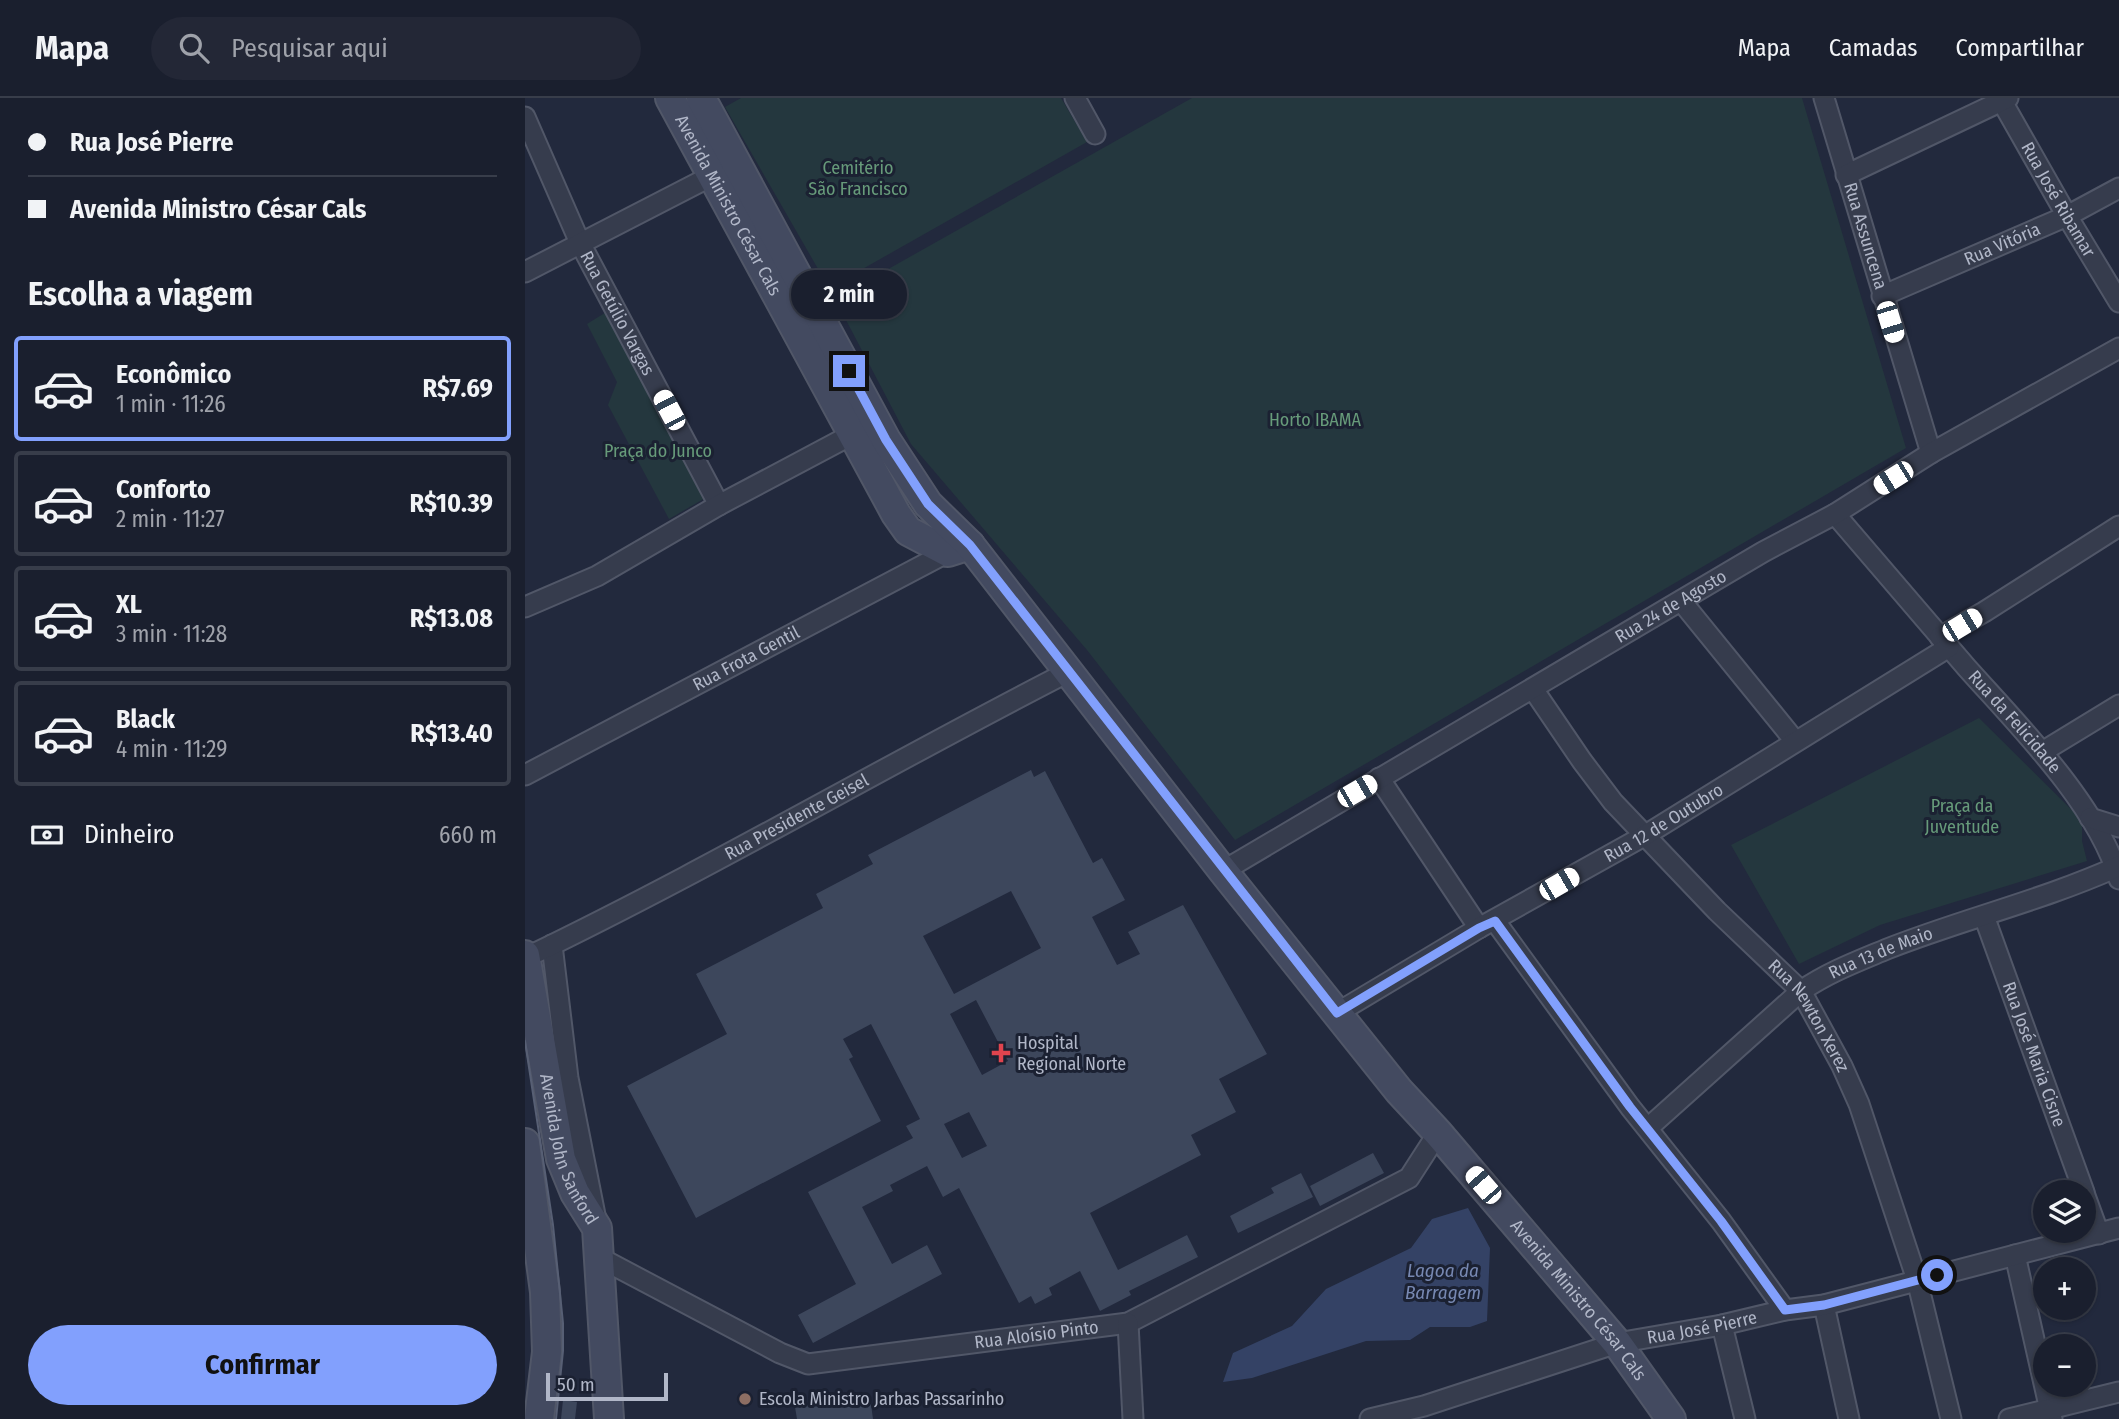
<!DOCTYPE html>
<html lang="pt">
<head>
<meta charset="utf-8">
<style>
  body { margin:0; font-family:"Fira Sans Condensed",sans-serif; background:#232736; color:#f1f3f6; height:100vh; display:flex; flex-direction:column; font-size:26px; white-space:nowrap }
  * { box-sizing:border-box; margin:0 }
  p { font-size:23px; color:#9fa2aa }
  .icon { flex:none; width:38px; height:38px; fill:none; stroke:currentColor; stroke-width:2; stroke-linecap:round; stroke-linejoin:round }
  .map { position:relative; flex:1; overflow:hidden }
  .drawer { display:flex; flex-direction:column; background:#1a1f2e; width:525px }
  .drawer>* { flex:none }
  .banner { display:grid; align-content:center; height:154px; padding:0 28px; background:#1a1f2e }
  .buttons { position:absolute; left:1508px; top:1082px; display:grid; gap:14px }
  .buttons a { display:grid; place-items:center; width:63px; height:63px; border-radius:50%; background:#1a1f2e; box-shadow:0 2px 5px #0004,0 0 0 2px #383d4a; font-size:35px }
  .scale { position:absolute; left:21px; bottom:18px; width:122px; box-sizing:border-box; padding-left:7px; border:4px solid #b1b7c8; border-top:0; font-size:19px; line-height:24px; white-space:nowrap; color:#b1b7c8; -webkit-text-stroke:5px #1b2132; paint-order:stroke }
  .end { position:absolute; width:32px; height:32px; margin:-16px; border:9px solid #82a0fd; background:#111; box-shadow:0 0 0 4px #111 }
  .from { border-radius:50% }
  .bubble { position:absolute; height:49px; border-radius:24px; background:#1a1f2e; box-shadow:0 2px 5px #0004,0 0 0 2px #383d4a; font-size:23px; font-weight:700; line-height:49px; text-align:center }
  .car { position:absolute; width:21px; height:42px; margin:-21px -10px; border-radius:9px; box-shadow:0 0 5px 2px #0007; background:linear-gradient(#fff 24%,#345 0 40%,#fff 0 76%,#345 0 86%,#fff 0) }
  .banner b { display:flex; align-items:center; gap:24px; height:66px; font-size:26px }
  .banner b+b { border-top:2px solid #383d4a }
  .banner i { width:18px; height:18px; background:#f1f3f6 }
  ul { padding:0; list-style:none }
  li { display:flex; align-items:center; gap:21px; height:105px; margin:0 14px 10px; padding:0 14px; border:4px solid #383d4a; border-radius:7px }
  li div { flex:1 }
  li b { display:block; font-size:26px }
  li em { font-style:normal; font-weight:700 }
  li.current { border-color:#82a0fd }
  li>.icon { width:63px; height:63px; stroke-width:1.5 }
  h2 { padding:0 28px; font-size:32px; line-height:84px }
  .pay { display:flex; align-items:center; gap:18px; height:77px; padding:0 28px; font-size:26px }
  .pay p { margin-inline-start:auto }
  .button { display:flex; gap:14px; margin-top:auto; padding:14px 28px }
  .button a { flex:1; height:80px; border-radius:42px; background:#82a0fd; color:#111; font-size:28px; font-weight:700; line-height:80px; text-align:center }
  header { display:flex; align-items:center; gap:42px; box-sizing:border-box; height:98px; padding:0 35px; background:#1a1f2e; border-bottom:2px solid #383d4a }
  header strong { font-size:33px }
  nav { display:flex; gap:38px; margin-inline-start:auto; font-size:24px }
  .search { width:490px; height:63px; background:#232736; display:flex; align-items:center; gap:18px; box-sizing:border-box; padding:0 24px; border-radius:38px; color:#9fa2aa; font-size:26px }
  main { display:flex; flex:1; min-height:0 }
  .map>svg:first-child { display:block }
  .green { fill:#24373e }
  .water { fill:#344265 }
  .building { fill:#3d475c; fill-rule:evenodd }
  .lines { fill:none; stroke-linecap:round; stroke-linejoin:round }
  .minor-casing { stroke:#515768; stroke-width:23 }
  .secondary-casing { stroke:#515768; stroke-width:32 }
  .minor { stroke:#363c4d; stroke-width:19 }
  .secondary { stroke:#434a60; stroke-width:28 }
  .tram { stroke:#575f74; stroke-width:2 }
  .route { stroke:#82a0fd; stroke-width:9 }
  .health-dot { fill:#e0444e; stroke:#1b2132; stroke-width:2.5 }
  .education-dot { fill:#8d6e63; stroke:#1b2132; stroke-width:2.5 }
  .labels { text-anchor:middle; stroke-width:6; stroke-linejoin:round; paint-order:stroke }
  .park-label { font-size:18px; fill:#679b7a; stroke:#1b2132 }
  .street-label { font-size:18px; fill:#b1b7c8; stroke:#1b2132 }
  .poi-label { font-size:18px; fill:#b1b7c8; stroke:#1b2132; text-anchor:start }
  .water-label { font-size:19px; font-style:italic; fill:#7788b2; stroke:#1b2132 }
</style>
</head>
<body>
<header>
<strong>Mapa</strong>
<div class="search"><svg class="icon" aria-label="search" viewBox="0 0 24 24"><circle cx="10" cy="10" r="6"/><path d="M15 15l6 6"/></svg>Pesquisar aqui</div>
<nav><a>Mapa</a><a>Camadas</a><a>Compartilhar</a></nav>
</header>
<main>
<section class="drawer">
<div class="banner">
<b><i class="from"></i>Rua José Pierre</b>
<b><i></i>Avenida Ministro César Cals</b>
</div>
<h2>Escolha a viagem</h2>
<ul>
<li class="current"><svg class="icon" aria-label="car" viewBox="0 0 24 24"><path d="M5 17H2v-5l4-1 3-4h7l3 4 3 1v5h-3M9 17h6M6 11h13"/><circle cx="7" cy="17" r="2"/><circle cx="17" cy="17" r="2"/></svg><div><b>Econômico</b><p>1 min · 11:26</p></div><em>R$7.69</em></li>
<li><svg class="icon" aria-label="car" viewBox="0 0 24 24"><path d="M5 17H2v-5l4-1 3-4h7l3 4 3 1v5h-3M9 17h6M6 11h13"/><circle cx="7" cy="17" r="2"/><circle cx="17" cy="17" r="2"/></svg><div><b>Conforto</b><p>2 min · 11:27</p></div><em>R$10.39</em></li>
<li><svg class="icon" aria-label="car" viewBox="0 0 24 24"><path d="M5 17H2v-5l4-1 3-4h7l3 4 3 1v5h-3M9 17h6M6 11h13"/><circle cx="7" cy="17" r="2"/><circle cx="17" cy="17" r="2"/></svg><div><b>XL</b><p>3 min · 11:28</p></div><em>R$13.08</em></li>
<li><svg class="icon" aria-label="car" viewBox="0 0 24 24"><path d="M5 17H2v-5l4-1 3-4h7l3 4 3 1v5h-3M9 17h6M6 11h13"/><circle cx="7" cy="17" r="2"/><circle cx="17" cy="17" r="2"/></svg><div><b>Black</b><p>4 min · 11:29</p></div><em>R$13.40</em></li>
</ul>
<div class="pay"><svg class="icon" aria-label="cash" viewBox="0 0 24 24"><path d="M3 7h18v10H3z"/><circle cx="12" cy="12" r="2"/></svg>Dinheiro<p>660 m</p></div>
<div class="button"><a>Confirmar</a></div>
</section>
<div class="map">
<svg width="1594" height="1321" viewBox="0 0 1594 1321">
  <rect width="100%" height="100%" fill="#22293d"/>
  <!-- green -->
  <g class="green">
    <path d="M216 0H536L562 44 304 190 200 9Z"/>
    <path d="M667 0H1277L1381 350 710 742 562 552 386 346 310 201Z"/>
    <path d="M83 213 182 399 144 421 83 307 92 284 62 226Z"/>
    <path d="M1454 620 1557 722V743L1562 763 1355 827 1274 866 1206 747Z"/>
  </g>
  <!-- water -->
  <path class="water" d="M943 1110 965 1150 962 1223 945 1229H905L885 1242 841 1243 727 1280 698 1284 708 1255 767 1228 801 1191 886 1150 907 1121Z"/>
  <!-- building -->
  <g class="building">
    <path d="M506 672 509 679 520 673 568 765 577 760 600 802 567 819 592 867 615 856 603 834 658 807 742 956 694 981 711 1014 666 1037 676 1057 565 1115 593 1172 662 1137 673 1159 604 1193 606 1197 575 1213 555 1173 524 1190 527 1197 510 1206 506 1198 494 1205 434 1090 418 1099 402 1068 365 1087 368 1093 337 1109 367 1166 402 1147 417 1176 288 1245 273 1217 331 1186 283 1094 388 1040 381 1028 395 1021 346 926 318 941 328 959 324 961 356 1023 171 1120 102 988 202 936 171 876 298 810 291 796 348 766 343 757ZM486 793 516 850 429 896 398 838ZM451 902 483 963 457 977 425 916ZM444 1014 462 1048 437 1060 419 1026Z"/>
    <path d="M848 1055 859 1075 795 1108 785 1088Z"/>
    <path d="M776 1075 788 1099 713 1135 705 1118 749 1095 746 1090Z"/>
    <path d="M345 1299 348 1321H272L270 1309Z"/>
    <path d="M38 1302 52 1304 50 1321H36Z"/>
  </g>
  <g class="lines">
    <defs>
      <g id="minor">
        <path d="M550 0 570 36"/>
        <path id="s1" d="M1299 0 1406 355"/>
        <path id="s2" d="M1475 0 1542 118 1594 204"/>
        <path id="s3" d="M0 19 55 145 194 407"/>
        <path d="M1321 77 1483 0"/>
        <path d="M0 174 198 72"/>
        <path id="s4" d="M1357 198 1542 118 1594 90"/>
        <path id="s5" d="M1310 416C1354 468 1398 519 1442 570 1493 627 1573 707 1594 781"/>
        <path d="M1157 504 1270 643"/>
        <path d="M0 509 72 478 194 407 326 337"/>
        <path d="M1415 539 1459 514 1594 428"/>
        <path id="s6" d="M1008 591 1057 663 1088 704 1192 813 1276 893 1317 968 1334 1006 1392 1182 1426 1321"/>
        <path d="M1517 654 1594 607"/>
        <path id="s7" d="M0 677 423 454"/>
        <path d="M854 680 954 830"/>
        <path d="M1565 720 1594 729"/>
        <path id="s8" d="M698 773 1238 454 1310 416 1406 355 1594 250"/>
        <path id="s9" d="M1459 818 1559 1094"/>
        <path d="M970 823 1105 1009 1196 1123 1260 1212"/>
        <path d="M27 847 43 980 71 1122"/>
        <path id="s10" d="M0 860C185 771 361 667 543 574"/>
        <path id="s11" d="M812 915 954 830 1119 738 1424 549"/>
        <path id="s12" d="M1123 1030 1276 893C1304 874 1331 864 1362 851 1438 821 1519 802 1594 768"/>
        <path d="M1559 1095 1574 1136"/>
        <path d="M1490 1157 1527 1321"/>
        <path id="s13" d="M75 1160 255 1255 283 1266 603 1225 884 1080 913 1035"/>
        <path d="M1299 1207 1324 1321"/>
        <path d="M603 1225 608 1321"/>
        <path d="M1197 1227 1220 1321"/>
        <path id="s14" d="M845 1321 899 1308 1092 1245 1197 1227 1260 1212 1299 1207 1594 1130"/>
        <path d="M1484 1321 1594 1294"/>
      </g>
      <g id="secondary">
        <path id="s15" d="M145 0 371 416 383 433 423 454 445 447"/>
        <path id="s16" d="M176 0 361 342 403 406 445 447 698 773 874 993 913 1035 1092 1245 1146 1321"/>
        <path id="s17" d="M0 857 36 1061 50 1095 72 1130 84 1321"/>
        <path d="M0 1045 20 1194 22 1254 14 1321"/>
      </g>
    </defs>
    <!-- minor casing -->
    <use href="#minor" class="minor-casing"/>
    <!-- secondary casing -->
    <use href="#secondary" class="secondary-casing"/>
    <!-- minor -->
    <use href="#minor" class="minor"/>
    <!-- secondary -->
    <use href="#secondary" class="secondary"/>
    <!-- tram -->
    <path class="tram" d="M0 943 28 1127 38 1225V1253L31 1321"/>
  </g>
  <g class="lines">
    <!-- route -->
    <path class="route" d="M324 273 361 342 403 406 445 447 812 915 954 830 970 823 1105 1009 1196 1123 1260 1212 1299 1207 1412 1177"/>
  </g>
  <!-- markers -->
  <path class="health-dot" d="M472.5 944.5h7v7h7v7h-7v7h-7v-7h-7v-7h7z"/>
  <circle class="education-dot" cx="220" cy="1301" r="7"/>
  <g class="labels">
    <!-- park labels -->
    <g class="park-label">
      <text x="333" y="76">Cemitério<tspan x="333" dy="21">São Francisco</tspan></text>
      <text x="790" y="328">Horto IBAMA</text>
      <text x="133" y="359">Praça do Junco</text>
      <text x="1437" y="714">Praça da<tspan x="1437" dy="21">Juventude</tspan></text>
    </g>
    <!-- street labels -->
    <g class="street-label">
      <text dy="6" stroke="none"><textPath href="#s2" startOffset="117">Rua José Ribamar</textPath></text>
      <text dy="6" stroke="none"><textPath href="#s15" startOffset="122">Avenida Ministro César Cals</textPath></text>
      <text dy="6" stroke="none"><textPath href="#s1" startOffset="144">Rua Assuncena</textPath></text>
      <text dy="6" stroke="none"><textPath href="#s4" startOffset="131">Rua Vitória</textPath></text>
      <text dy="6" stroke="none"><textPath href="#s3" startOffset="217">Rua Getúlio Vargas</textPath></text>
      <text dy="6" stroke="none"><textPath href="#s8" startOffset="520">Rua 24 de Agosto</textPath></text>
      <text dy="6" stroke="none"><textPath href="#s7" startOffset="250">Rua Frota Gentil</textPath></text>
      <text dy="6" stroke="none"><textPath href="#s5" startOffset="275">Rua da Felicidade</textPath></text>
      <text dy="6" stroke="none"><textPath href="#s10" startOffset="306">Rua Presidente Geisel</textPath></text>
      <text dy="6" stroke="none"><textPath href="#s11" startOffset="378">Rua 12 de Outubro</textPath></text>
      <text dy="6" stroke="none"><textPath href="#s12" startOffset="294">Rua 13 de Maio</textPath></text>
      <text dy="6" stroke="none"><textPath href="#s6" startOffset="430">Rua Newton Xerez</textPath></text>
      <text dy="6" stroke="none"><textPath href="#s9" startOffset="147">Rua José Maria Cisne</textPath></text>
      <text dy="6" stroke="none"><textPath href="#s17" startOffset="200">Avenida John Sanford</textPath></text>
      <text dy="6" stroke="none"><textPath href="#s16" startOffset="1494">Avenida Ministro César Cals</textPath></text>
      <text dy="6" stroke="none"><textPath href="#s14" startOffset="345">Rua José Pierre</textPath></text>
      <text dy="6" stroke="none"><textPath href="#s13" startOffset="464">Rua Aloísio Pinto</textPath></text>
    </g>
    <!-- poi labels -->
    <g class="poi-label">
      <text x="492" y="951">Hospital<tspan x="492" dy="21">Regional Norte</tspan></text>
      <text x="234" y="1307">Escola Ministro Jarbas Passarinho</text>
    </g>
    <!-- water labels -->
    <g class="water-label">
      <text x="918" y="1179">Lagoa da<tspan x="918" dy="22">Barragem</tspan></text>
    </g>
  </g>
</svg>
<div class="buttons">
<a><svg class="icon" aria-label="layers" viewBox="0 0 24 24"><path d="M12 4l9 5-9 5-9-5zM3 14l9 5 9-5"/></svg></a>
<a>+</a>
<a>−</a>
</div>
<div class="scale">50 m</div>
<i class="end from" style="left:1412px;top:1177px"></i>
<i class="end" style="left:324px;top:273px"></i>
<div class="bubble" style="left:266px;top:172px;width:116px">2 min</div>
<i class="car" style="left:1365px;top:224px;rotate:163deg"></i>
<i class="car" style="left:144px;top:312px;rotate:332deg"></i>
<i class="car" style="left:1368px;top:380px;rotate:238deg"></i>
<i class="car" style="left:1437px;top:527px;rotate:59deg"></i>
<i class="car" style="left:832px;top:693px;rotate:60deg"></i>
<i class="car" style="left:1034px;top:786px;rotate:60deg"></i>
<i class="car" style="left:958px;top:1087px;rotate:319deg"></i>
</div>
</main>
</body>
</html>
